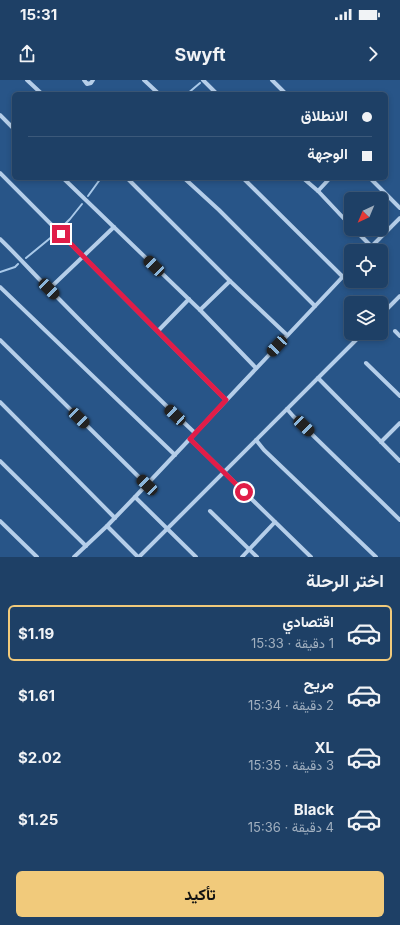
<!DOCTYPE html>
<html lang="ar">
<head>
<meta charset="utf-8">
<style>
  body { margin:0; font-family:Inter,Vazirmatn,sans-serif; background:#2b4b6f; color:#f1f3f6; direction:rtl; height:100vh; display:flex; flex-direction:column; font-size:15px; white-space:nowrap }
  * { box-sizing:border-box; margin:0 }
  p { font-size:13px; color:#a1afbf }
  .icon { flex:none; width:22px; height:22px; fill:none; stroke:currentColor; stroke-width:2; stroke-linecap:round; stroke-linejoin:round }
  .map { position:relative; height:477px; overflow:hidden; direction:ltr }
  .drawer { display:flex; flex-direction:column; background:#1e4066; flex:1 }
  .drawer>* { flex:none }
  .top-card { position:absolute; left:12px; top:12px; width:376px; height:88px; border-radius:6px; box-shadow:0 2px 6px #0003,0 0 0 1px #3c597a; direction:rtl; display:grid; align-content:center; height:88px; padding:0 16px; background:#1e4066 }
  .needle { width:26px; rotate:224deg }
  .controls { position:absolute; left:344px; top:112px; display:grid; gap:8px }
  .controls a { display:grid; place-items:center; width:44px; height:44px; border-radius:6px; background:#1e4066; box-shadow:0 2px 6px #0003,0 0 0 1px #3c597a; font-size:20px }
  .end { position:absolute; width:18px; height:18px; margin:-9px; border:5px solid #e11d48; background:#fff; box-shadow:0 0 0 2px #fff }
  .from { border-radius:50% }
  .car { position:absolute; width:12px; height:24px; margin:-12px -6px; border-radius:5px; box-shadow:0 0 3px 1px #0007; background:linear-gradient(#222 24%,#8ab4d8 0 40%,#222 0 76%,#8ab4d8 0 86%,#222 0) }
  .top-card b { display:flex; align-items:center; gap:14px; height:38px; font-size:15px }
  .top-card b+b { border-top:1px solid #3c597a }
  .top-card i { width:10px; height:10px; background:#f1f3f6 }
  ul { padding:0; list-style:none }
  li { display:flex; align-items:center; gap:12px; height:56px; margin:0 8px 6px; padding:0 8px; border:2px solid transparent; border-radius:6px }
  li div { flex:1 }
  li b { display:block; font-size:15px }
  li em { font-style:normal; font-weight:700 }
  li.selected { border-color:#f1ca7b }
  li>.icon { width:36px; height:36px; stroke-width:1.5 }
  h2 { padding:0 16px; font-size:18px; line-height:48px }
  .action { display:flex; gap:8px; margin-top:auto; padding:8px 16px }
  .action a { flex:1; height:46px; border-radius:6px; background:#f1ca7b; color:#111; font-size:16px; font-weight:700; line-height:46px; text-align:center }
  .status { display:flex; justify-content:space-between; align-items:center; height:28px; padding:0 20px; background:#1e4066; direction:ltr }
  .status svg { height:11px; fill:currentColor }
  header { display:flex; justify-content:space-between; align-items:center; height:52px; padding:0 16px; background:#1e4066; font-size:18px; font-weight:700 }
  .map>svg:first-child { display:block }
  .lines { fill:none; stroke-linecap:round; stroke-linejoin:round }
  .stream { stroke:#a9c9e9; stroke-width:2 }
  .minor { stroke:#b5cee9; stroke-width:4 }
  .route { stroke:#e11d48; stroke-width:5 }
</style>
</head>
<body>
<div class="status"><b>15:31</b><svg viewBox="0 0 49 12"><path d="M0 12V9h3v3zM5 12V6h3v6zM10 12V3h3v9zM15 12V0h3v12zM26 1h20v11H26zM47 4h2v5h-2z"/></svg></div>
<header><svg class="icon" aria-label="forward" viewBox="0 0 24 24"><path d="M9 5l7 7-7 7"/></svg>Swyft<svg class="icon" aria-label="share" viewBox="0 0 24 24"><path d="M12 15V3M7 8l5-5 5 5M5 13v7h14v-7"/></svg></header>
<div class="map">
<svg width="400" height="477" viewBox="0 0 400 477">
  <rect width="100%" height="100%" fill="#285588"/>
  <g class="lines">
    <!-- stream -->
    <g class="stream">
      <path d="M187 14 200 3"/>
      <path d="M88 116 101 98"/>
      <path d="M62 147 70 139 82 124"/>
      <path d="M26 178 54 155"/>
      <path d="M0 192 15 187 18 184"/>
    </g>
    <!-- minor -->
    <g class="minor">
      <path d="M27 0 42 14"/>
      <path d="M84 0 87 4 91 3 93 0"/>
      <path d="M144 0 159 14"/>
      <path d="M203 0 217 14"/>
      <path d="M272 0 286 14"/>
      <path d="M0 35 14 49"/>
      <path d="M0 93 226 320"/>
      <path d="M63 98 200 230 256 288"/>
      <path d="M127 98 230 201 287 255"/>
      <path d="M184 98 219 130 315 226"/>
      <path d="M243 98 343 197"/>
      <path d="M303 98 318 111 351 146"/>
      <path d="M370 98 400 128"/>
      <path d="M318 111 330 98"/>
      <path d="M354 149 371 166"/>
      <path d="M0 159C20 178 38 199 58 218 103 264 148 309 195 353"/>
      <path d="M367 171 400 138"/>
      <path d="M0 207 175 375"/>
      <path d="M49 209 114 147"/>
      <path d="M200 230 230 201"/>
      <path d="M381 235 400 216"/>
      <path d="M158 251 189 219"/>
      <path d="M395 251 400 256"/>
      <path d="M0 260 147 405"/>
      <path d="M366 283 400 316"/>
      <path d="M318 298 400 381"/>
      <path d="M0 322 115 438"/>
      <path d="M287 329 293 336 400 440"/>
      <path d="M190 359 311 477"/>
      <path d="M256 360 264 370 376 477"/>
      <path d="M381 362 400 343"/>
      <path d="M0 381 86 466"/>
      <path d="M135 417 196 477"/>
      <path d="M210 431 257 477"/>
      <path d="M0 441 37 477"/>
      <path d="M107 446 138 477"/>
      <path d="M74 477 107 446 135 417 351 188"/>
      <path d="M139 477 363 253"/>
      <path d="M242 477 275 442"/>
    </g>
  </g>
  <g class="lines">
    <!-- route -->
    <path class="route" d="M61 154 226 320 190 359 244 412"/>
  </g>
</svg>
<div class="controls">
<a><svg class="needle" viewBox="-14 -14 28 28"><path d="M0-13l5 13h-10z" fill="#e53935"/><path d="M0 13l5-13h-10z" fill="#a1afbf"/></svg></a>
<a><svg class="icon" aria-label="locate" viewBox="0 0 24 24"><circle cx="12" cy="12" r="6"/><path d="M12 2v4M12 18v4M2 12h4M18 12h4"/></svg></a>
<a><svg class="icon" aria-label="layers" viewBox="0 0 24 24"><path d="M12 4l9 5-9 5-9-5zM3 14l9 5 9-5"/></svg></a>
</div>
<i class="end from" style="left:244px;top:412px"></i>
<i class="end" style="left:61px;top:154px"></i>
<i class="car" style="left:154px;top:186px;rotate:314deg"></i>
<i class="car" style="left:49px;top:209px;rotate:135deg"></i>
<i class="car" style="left:277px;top:266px;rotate:223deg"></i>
<i class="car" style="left:175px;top:335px;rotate:313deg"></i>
<i class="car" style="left:79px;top:338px;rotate:134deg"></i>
<i class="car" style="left:304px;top:346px;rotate:134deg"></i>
<i class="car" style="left:147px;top:405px;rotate:314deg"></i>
<div class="top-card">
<b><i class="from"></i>الانطلاق</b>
<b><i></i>الوجهة</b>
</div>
</div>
<section class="drawer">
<h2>اختر الرحلة</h2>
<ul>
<li class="selected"><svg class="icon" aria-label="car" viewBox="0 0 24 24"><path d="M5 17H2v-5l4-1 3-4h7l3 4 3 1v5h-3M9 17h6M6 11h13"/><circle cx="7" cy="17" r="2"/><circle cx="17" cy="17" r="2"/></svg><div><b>اقتصادي</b><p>1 دقيقة · 15:33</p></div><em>$1.19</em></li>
<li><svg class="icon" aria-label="car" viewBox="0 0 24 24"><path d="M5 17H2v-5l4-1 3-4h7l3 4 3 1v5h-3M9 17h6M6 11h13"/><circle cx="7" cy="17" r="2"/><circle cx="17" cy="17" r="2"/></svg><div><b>مريح</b><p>2 دقيقة · 15:34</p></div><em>$1.61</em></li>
<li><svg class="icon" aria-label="car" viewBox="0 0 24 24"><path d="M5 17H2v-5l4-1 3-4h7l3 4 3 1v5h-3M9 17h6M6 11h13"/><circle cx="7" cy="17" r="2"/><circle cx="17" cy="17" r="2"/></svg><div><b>XL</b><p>3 دقيقة · 15:35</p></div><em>$2.02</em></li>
<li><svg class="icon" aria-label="car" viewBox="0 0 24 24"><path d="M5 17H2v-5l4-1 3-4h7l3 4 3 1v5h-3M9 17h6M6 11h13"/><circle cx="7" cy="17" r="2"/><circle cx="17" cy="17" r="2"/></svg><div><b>Black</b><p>4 دقيقة · 15:36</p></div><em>$1.25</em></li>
</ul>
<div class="action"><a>تأكيد</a></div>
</section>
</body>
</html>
